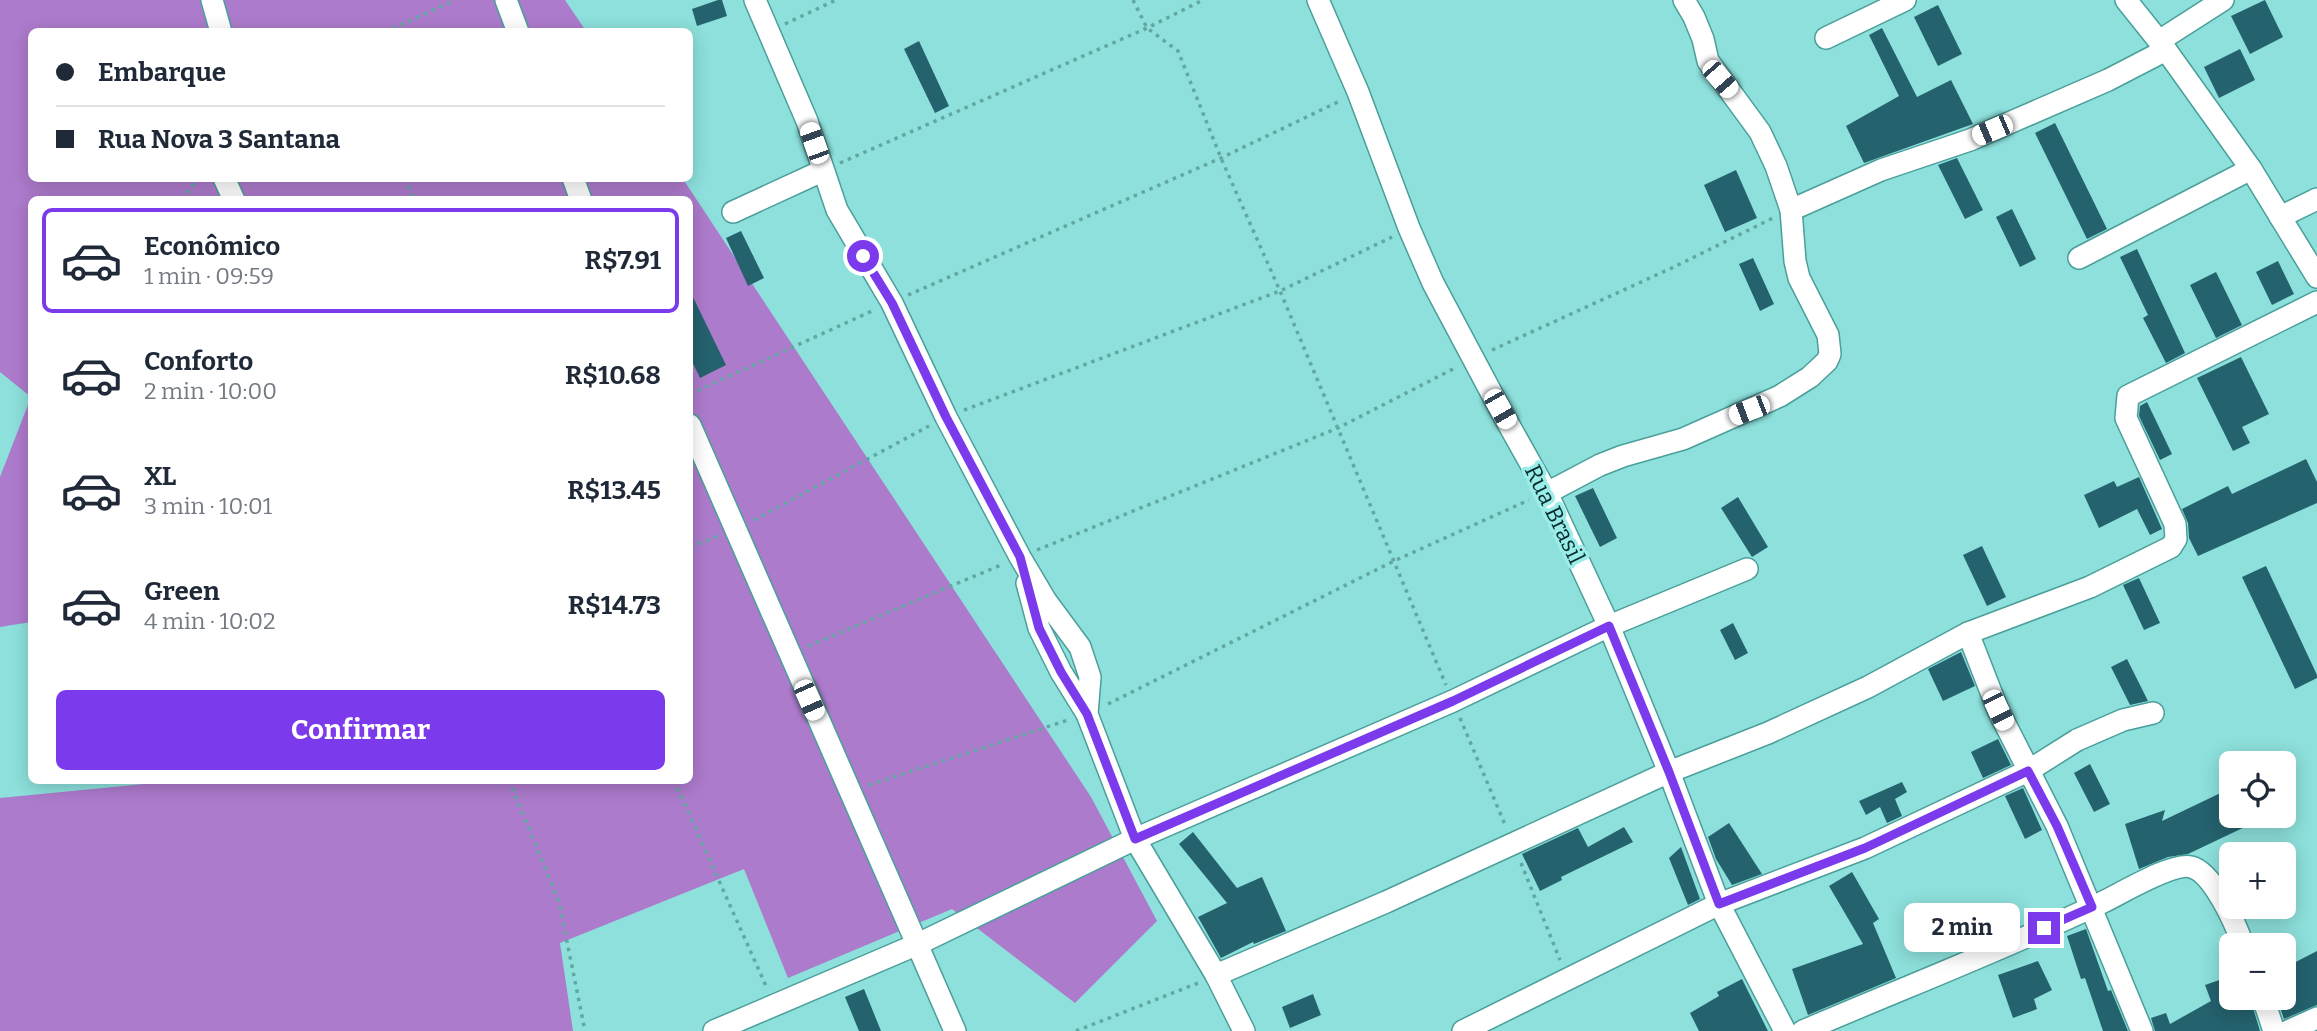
<!DOCTYPE html>
<html lang="pt">
<head>
<meta charset="utf-8">
<style>
  body { margin:0; font-family:Bitter,serif; background:#f6f6f7; color:#1f2937; height:100vh; display:flex; flex-direction:column; font-size:26px; white-space:nowrap }
  * { box-sizing:border-box; margin:0 }
  p { font-size:23px; color:#747a83 }
  .icon { flex:none; width:38px; height:38px; fill:none; stroke:currentColor; stroke-width:2; stroke-linecap:round; stroke-linejoin:round }
  .map { position:relative; flex:1; overflow:hidden }
  .details { position:absolute; left:28px; top:196px; width:665px; height:588px; display:flex; flex-direction:column; background:#fff; border-radius:10px; box-shadow:0 4px 18px #0003 }
  .details>* { flex:none }
  .banner { position:absolute; left:28px; top:28px; width:665px; height:154px; border-radius:10px; box-shadow:0 4px 18px #0003; display:grid; align-content:center; height:154px; padding:0 28px; background:#fff }
  .fabs { position:absolute; left:2219px; top:751px; display:grid; gap:14px }
  .fabs a { display:grid; place-items:center; width:77px; height:77px; border-radius:10px; background:#fff; box-shadow:0 4px 18px #0003; font-size:35px }
  .end { position:absolute; width:32px; height:32px; margin:-16px; border:9px solid #7c3aed; background:#fff; box-shadow:0 0 0 4px #fff }
  .from { border-radius:50% }
  .bubble { position:absolute; height:49px; border-radius:10px; background:#fff; box-shadow:0 4px 18px #0003; font-size:23px; font-weight:700; line-height:49px; text-align:center }
  .car { position:absolute; width:21px; height:42px; margin:-21px -10px; border-radius:9px; box-shadow:0 0 5px 2px #0007; background:linear-gradient(#fff 24%,#345 0 40%,#fff 0 76%,#345 0 86%,#fff 0) }
  .banner b { display:flex; align-items:center; gap:24px; height:66px; font-size:26px }
  .banner b+b { border-top:2px solid #e0e1e3 }
  .banner i { width:18px; height:18px; background:#1f2937 }
  ul { padding:12px 0 0; list-style:none }
  li { display:flex; align-items:center; gap:21px; height:105px; margin:0 14px 10px; padding:0 14px; border:4px solid transparent; border-radius:10px }
  li div { flex:1 }
  li b { display:block; font-size:26px }
  li em { font-style:normal; font-weight:700 }
  li.active { border-color:#7c3aed }
  li>.icon { width:63px; height:63px; stroke-width:1.5 }
  .action { display:flex; gap:14px; margin-top:auto; padding:14px 28px }
  .action a { flex:1; height:80px; border-radius:10px; background:#7c3aed; color:#fff; font-size:28px; font-weight:700; line-height:80px; text-align:center }
  .map>svg:first-child { display:block }
  .forest { fill:#ad7bcc }
  .building { fill:#24626e }
  .lines { fill:none; stroke-linecap:round; stroke-linejoin:round }
  .street-casing { stroke:#4b9f9b; stroke-width:24 }
  .path { stroke:#62a7a3; stroke-width:3.5; stroke-dasharray:3.5 5; stroke-linecap:butt }
  .street { stroke:#fff; stroke-width:21 }
  .route { stroke:#7c3aed; stroke-width:9 }
  .labels { text-anchor:middle; stroke-width:7; stroke-linejoin:round; paint-order:stroke }
  .street-label { font-size:23px; fill:#072c2b; stroke:#9aede9 }
</style>
</head>
<body>
<div class="map">
<svg width="2317" height="1031" viewBox="0 0 2317 1031">
  <rect width="100%" height="100%" fill="#8de0dc"/>
  <!-- forest -->
  <path class="forest" d="M0 0H565L586 31 32 32V178L683 179 1091 797 1157 921 1075 1003 952 909 788 978 744 869 560 943 573 1031H0V798L185 780H690V200H32L31 622 0 627V477L31 397 0 372Z"/>
  <!-- building -->
  <g class="building">
    <path d="M718 0H722L727 16 697 26 692 9Z"/>
    <path d="M2265 0 2283 37 2250 54 2231 16Z"/>
    <path d="M1938 5 1962 54 1938 66 1914 17Z"/>
    <path d="M1882 28 1917 97 1951 80 1973 124 1864 163 1846 126 1899 96 1869 35Z"/>
    <path d="M919 41 949 106 935 113 904 49Z"/>
    <path d="M2240 49 2255 80 2219 98 2204 67Z"/>
    <path d="M2055 123 2107 229 2087 239 2035 133Z"/>
    <path d="M1957 158 1983 210 1965 219 1938 165Z"/>
    <path d="M1736 170 1757 218 1725 232 1704 185Z"/>
    <path d="M2012 209 2036 259 2020 267 1996 217Z"/>
    <path d="M741 231 764 278 748 286 726 238Z"/>
    <path d="M2137 249 2185 353 2166 363 2143 318 2148 315 2120 257Z"/>
    <path d="M1753 258 1774 304 1760 311 1739 264Z"/>
    <path d="M2278 261 2294 294 2272 305 2256 272Z"/>
    <path d="M2216 272 2242 325 2216 338 2190 285Z"/>
    <path d="M690 291 726 365 700 378 690 357Z"/>
    <path d="M2241 357 2269 414 2242 427 2250 443 2233 451 2197 378Z"/>
    <path d="M2147 402 2172 454 2160 460 2139 416 2140 406Z"/>
    <path d="M2306 459 2317 482V503L2198 556 2189 538 2188 523 2182 509 2228 486 2232 494Z"/>
    <path d="M2139 477 2162 529 2150 535 2137 509 2099 528 2084 495 2114 481 2117 487Z"/>
    <path d="M1593 488 1617 538 1600 547 1575 496Z"/>
    <path d="M1738 497 1768 547 1752 557 1721 508Z"/>
    <path d="M1982 546 2006 597 1987 606 1963 555Z"/>
    <path d="M2266 566 2317 675V678L2295 689 2242 577Z"/>
    <path d="M2139 578 2160 623 2144 630 2123 585Z"/>
    <path d="M1733 623 1748 653 1735 660 1720 630Z"/>
    <path d="M1961 652 1975 686 1943 701 1928 669Z"/>
    <path d="M2127 659 2148 701 2130 705 2111 667Z"/>
    <path d="M1998 739 2011 765 1983 778 1971 752Z"/>
    <path d="M2090 764 2110 804 2094 812 2074 773Z"/>
    <path d="M1902 782 1907 792 1895 799 1902 816 1887 823 1880 807 1866 815 1859 801Z"/>
    <path d="M2023 788 2042 830 2025 839 2005 796Z"/>
    <path d="M2231 788V816H2268L2188 854 2168 857 2139 869 2125 824 2165 810 2162 821Z"/>
    <path d="M1729 823 1762 874 1732 885 1716 859 1708 837Z"/>
    <path d="M1624 827 1633 842 1561 877 1562 880 1540 891 1522 854 1578 828 1588 847Z"/>
    <path d="M1193 832 1237 888 1262 877 1286 931 1254 944 1253 942 1221 958 1198 917 1227 903 1179 844Z"/>
    <path d="M1681 847 1700 899 1688 905 1669 858Z"/>
    <path d="M1852 872 1879 919 1873 923 1896 978 1808 1015 1792 969 1863 944 1829 886Z"/>
    <path d="M2086 929 2108 991 2111 990 2128 1031H2103L2085 978 2081 979 2067 936Z"/>
    <path d="M2317 951V1005L2284 1019 2277 998H2284V968Z"/>
    <path d="M2038 961 2052 990 2034 999 2037 1009 2013 1018 1998 975Z"/>
    <path d="M2231 976V998H2250L2260 1031H2155L2151 1018 2166 1013 2170 1024 2211 1001 2205 985Z"/>
    <path d="M1742 979 1768 1031H1699L1690 1013 1719 996 1717 992Z"/>
    <path d="M864 989 881 1031H859L845 997Z"/>
    <path d="M1313 994 1321 1015 1290 1028 1282 1007Z"/>
  </g>
  <g class="lines">
    <defs>
      <g id="street">
        <path d="M212 0 221 32"/>
        <path d="M506 0 518 32"/>
        <path d="M755 0 807 121 837 210 892 303 946 417 1020 557 1046 601 1080 647 1090 677 1087 714 1135 839 1216 975 1244 1031"/>
        <path d="M1318 0 1358 92 1409 228 1433 283 1500 409 1547 493 1609 626 1669 772 1719 904 1785 1031"/>
        <path d="M2126 0 2166 50 2251 169 2317 277"/>
        <path d="M1826 38 1905 0"/>
        <path d="M2159 41 2223 0"/>
        <path d="M224 178 234 200"/>
        <path d="M573 178 581 200"/>
        <path d="M1791 210 1881 170 1970 140 2108 80 2166 50"/>
        <path d="M733 212 822 171"/>
        <path d="M2280 217 2317 199"/>
        <path d="M2079 258 2251 169"/>
        <path d="M690 425 955 1031"/>
        <path d="M1547 493 1600 465 1623 456 1683 439 1780 396 1810 377 1827 361 1830 354 1828 335 1799 278 1795 261 1791 210 1776 166 1760 132 1708 61 1703 39 1694 17 1684 0"/>
        <path d="M1027 583 1039 628 1061 672 1087 714"/>
        <path d="M1968 633 1998 710 2057 826 2142 1031"/>
        <path d="M1216 975 1386 902 1669 772 1768 733 1868 687 1968 633 2090 587 2171 547 2176 539 2175 524 2126 418 2128 396 2317 302"/>
        <path d="M2263 998 2274 1031"/>
        <path d="M714 1031 918 944 1135 839 1453 701 1609 626 1747 569"/>
        <path d="M1463 1031 1719 904 1865 848 2028 771 2077 740 2123 720 2153 713"/>
        <path d="M1803 1031C1903 988 2005 949 2103 902 2122 893 2173 862 2191 867 2213 872 2236 925 2243 945"/>
        <path d="M2288 1031 2317 1018"/>
      </g>
    </defs>
    <!-- street casing -->
    <use href="#street" class="street-casing"/>
    <!-- path -->
    <g class="path">
      <path d="M1133 0 1147 28 1178 51 1221 158 1280 291 1446 685"/>
      <path d="M785 24 836 0"/>
      <path d="M385 32 455 0"/>
      <path d="M840 163 1147 28 1203 0"/>
      <path d="M405 178 414 200"/>
      <path d="M182 200 198 178"/>
      <path d="M908 295 1221 158 1342 100"/>
      <path d="M1492 350 1674 267 1773 218"/>
      <path d="M690 394 872 311"/>
      <path d="M964 410 1280 291 1392 237"/>
      <path d="M754 520 929 426"/>
      <path d="M690 547 718 536"/>
      <path d="M1037 550 1338 428 1457 367"/>
      <path d="M808 646 1001 565"/>
      <path d="M1108 704 1394 561 1529 500"/>
      <path d="M1460 718 1506 827"/>
      <path d="M509 780 559 902 585 1031"/>
      <path d="M674 780 766 986"/>
      <path d="M869 785 1068 720"/>
      <path d="M1521 863 1560 960"/>
      <path d="M1076 1031 1198 983"/>
    </g>
    <!-- street -->
    <use href="#street" class="street"/>
  </g>
  <g class="lines">
    <!-- route -->
    <path class="route" d="M863 256 892 303 946 417 1020 557 1039 628 1061 672 1087 714 1135 839 1453 701 1609 626 1669 772 1719 904 1865 848 2028 771 2057 826 2092 907 2044 928"/>
  </g>
  <g class="labels">
    <!-- street labels -->
    <g class="street-label">
      <text transform="translate(1555 514) rotate(64)" y="8">Rua Brasil</text>
    </g>
  </g>
</svg>
<div class="fabs">
<a><svg class="icon" aria-label="locate" viewBox="0 0 24 24"><circle cx="12" cy="12" r="6"/><path d="M12 2v4M12 18v4M2 12h4M18 12h4"/></svg></a>
<a>+</a>
<a>−</a>
</div>
<i class="end from" style="left:863px;top:256px"></i>
<i class="end" style="left:2044px;top:928px"></i>
<div class="bubble" style="left:1904px;top:903px;width:116px">2 min</div>
<i class="car" style="left:1720px;top:79px;rotate:139deg"></i>
<i class="car" style="left:1992px;top:130px;rotate:247deg"></i>
<i class="car" style="left:814px;top:143px;rotate:340deg"></i>
<i class="car" style="left:1500px;top:409px;rotate:150deg"></i>
<i class="car" style="left:1749px;top:410px;rotate:249deg"></i>
<i class="car" style="left:809px;top:700px;rotate:156deg"></i>
<i class="car" style="left:1998px;top:710px;rotate:154deg"></i>
<div class="banner">
<b><i class="from"></i>Embarque</b>
<b><i></i>Rua Nova 3 Santana</b>
</div>
<section class="details">
<ul>
<li class="active"><svg class="icon" aria-label="car" viewBox="0 0 24 24"><path d="M5 17H2v-5l4-1 3-4h7l3 4 3 1v5h-3M9 17h6M6 11h13"/><circle cx="7" cy="17" r="2"/><circle cx="17" cy="17" r="2"/></svg><div><b>Econômico</b><p>1 min · 09:59</p></div><em>R$7.91</em></li>
<li><svg class="icon" aria-label="car" viewBox="0 0 24 24"><path d="M5 17H2v-5l4-1 3-4h7l3 4 3 1v5h-3M9 17h6M6 11h13"/><circle cx="7" cy="17" r="2"/><circle cx="17" cy="17" r="2"/></svg><div><b>Conforto</b><p>2 min · 10:00</p></div><em>R$10.68</em></li>
<li><svg class="icon" aria-label="car" viewBox="0 0 24 24"><path d="M5 17H2v-5l4-1 3-4h7l3 4 3 1v5h-3M9 17h6M6 11h13"/><circle cx="7" cy="17" r="2"/><circle cx="17" cy="17" r="2"/></svg><div><b>XL</b><p>3 min · 10:01</p></div><em>R$13.45</em></li>
<li><svg class="icon" aria-label="car" viewBox="0 0 24 24"><path d="M5 17H2v-5l4-1 3-4h7l3 4 3 1v5h-3M9 17h6M6 11h13"/><circle cx="7" cy="17" r="2"/><circle cx="17" cy="17" r="2"/></svg><div><b>Green</b><p>4 min · 10:02</p></div><em>R$14.73</em></li>
</ul>
<div class="action"><a>Confirmar</a></div>
</section>
</div>
</body>
</html>
